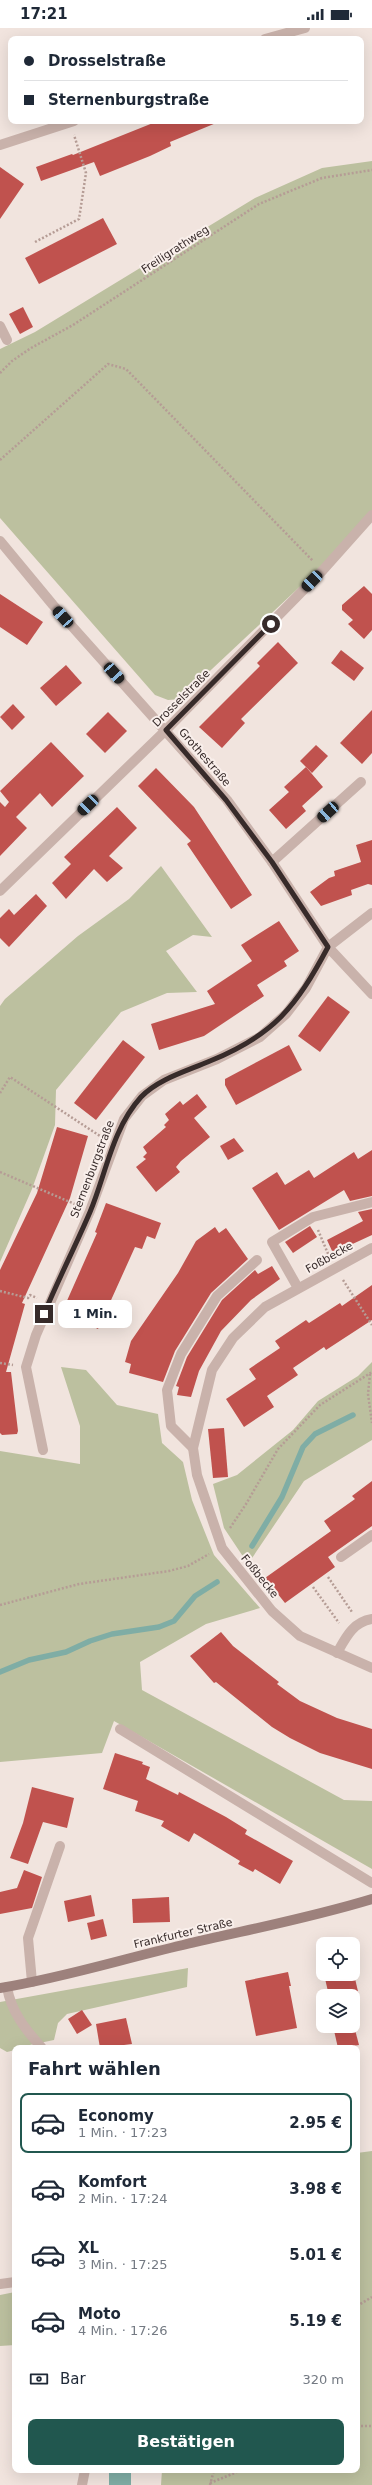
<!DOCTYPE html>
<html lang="de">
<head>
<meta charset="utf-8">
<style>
  body { margin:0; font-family:"DejaVu Sans",sans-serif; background:#f6f6f7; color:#1f2937; height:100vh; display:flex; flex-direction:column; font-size:15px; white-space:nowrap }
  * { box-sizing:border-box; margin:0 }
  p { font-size:13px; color:#747a83 }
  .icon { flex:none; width:22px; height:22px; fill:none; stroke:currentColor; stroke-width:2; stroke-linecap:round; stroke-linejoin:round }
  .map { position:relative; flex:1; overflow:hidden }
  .sheet { position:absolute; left:12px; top:2017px; width:348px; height:428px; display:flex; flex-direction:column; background:#fff; border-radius:8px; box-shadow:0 4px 16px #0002 }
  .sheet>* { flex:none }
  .guide { position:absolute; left:8px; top:8px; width:356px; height:88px; border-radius:8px; box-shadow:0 4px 16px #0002; display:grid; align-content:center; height:88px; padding:0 16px; background:#fff }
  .controls { position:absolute; left:316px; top:1909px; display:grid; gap:8px }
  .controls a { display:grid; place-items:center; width:44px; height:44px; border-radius:8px; background:#fff; box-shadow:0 4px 16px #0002; font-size:20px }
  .end { position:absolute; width:18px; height:18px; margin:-9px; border:5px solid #372b2a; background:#fff; box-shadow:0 0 0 2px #fff }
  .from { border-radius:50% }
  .bubble { position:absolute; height:28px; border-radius:8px; background:#fff; box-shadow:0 4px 16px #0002; font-size:13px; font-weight:700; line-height:28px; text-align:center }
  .car { position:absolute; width:12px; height:24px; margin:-12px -6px; border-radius:5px; box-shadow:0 0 3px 1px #0007; background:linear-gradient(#222 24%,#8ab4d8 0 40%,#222 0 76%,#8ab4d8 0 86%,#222 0) }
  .guide b { display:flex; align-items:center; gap:14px; height:38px; font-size:15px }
  .guide b+b { border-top:1px solid #e0e1e3 }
  .guide i { width:10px; height:10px; background:#1f2937 }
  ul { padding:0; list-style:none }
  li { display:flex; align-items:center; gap:12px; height:60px; margin:0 8px 6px; padding:0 8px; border:2px solid transparent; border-radius:8px }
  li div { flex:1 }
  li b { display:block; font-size:15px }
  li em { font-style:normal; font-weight:700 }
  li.selected { border-color:#21574f }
  li>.icon { width:36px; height:36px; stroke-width:1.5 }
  h2 { padding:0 16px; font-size:18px; line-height:48px }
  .pay { display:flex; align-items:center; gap:10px; height:44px; padding:0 16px; font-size:15px }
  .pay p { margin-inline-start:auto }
  .primary-button { display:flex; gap:8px; margin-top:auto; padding:8px 16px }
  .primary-button a { flex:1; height:46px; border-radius:8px; background:#21574f; color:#fff; font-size:16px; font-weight:700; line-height:46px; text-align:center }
  .status { display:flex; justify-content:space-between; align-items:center; height:28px; padding:0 20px; background:#fff; direction:ltr }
  .status svg { height:11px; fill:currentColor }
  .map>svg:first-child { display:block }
  .green { fill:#bcc09f }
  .water { fill:#7fada5 }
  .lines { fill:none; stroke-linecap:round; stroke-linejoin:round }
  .stream { stroke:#7fada5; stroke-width:5.5 }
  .building { fill:#c0524e }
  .path { stroke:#b59c95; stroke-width:2.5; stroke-dasharray:2 2; stroke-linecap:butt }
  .lane { stroke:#c9b2ab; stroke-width:10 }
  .street { stroke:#c9b2ab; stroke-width:10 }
  .secondary { stroke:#9d817c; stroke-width:10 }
  .route { stroke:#372b2a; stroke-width:5 }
  .labels { text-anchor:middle; stroke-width:4; stroke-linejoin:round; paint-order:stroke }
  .street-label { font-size:11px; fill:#372b2a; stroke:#f9efeb }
</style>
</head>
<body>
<div class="status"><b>17:21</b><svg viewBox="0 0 49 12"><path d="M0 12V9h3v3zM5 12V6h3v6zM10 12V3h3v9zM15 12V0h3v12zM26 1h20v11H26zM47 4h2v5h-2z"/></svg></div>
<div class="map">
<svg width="372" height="2457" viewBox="0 0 372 2457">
  <rect width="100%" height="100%" fill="#f1e4de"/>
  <!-- green -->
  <g class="green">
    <path d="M372 133V491L180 671 168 672 155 667 0 490V321L35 304 255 170 322 140Z"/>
    <path d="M161 838 212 909 193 907 166 923 197 964 167 965 121 984 56 1062 55 1097 32 1161 0 1234V978L5 971 78 908 129 871Z"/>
    <path d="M372 1334V1412L304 1453 248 1536 224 1500 213 1456 237 1447 293 1402 318 1373 358 1348Z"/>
    <path d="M61 1339 86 1342 117 1377 158 1386 162 1415 183 1434 192 1472 214 1527 260 1580 206 1596 140 1634 142 1662 344 1772 372 1773V1841L114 1693 102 1725 0 1734V1423L80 1436V1398Z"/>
    <path d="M188 1940 187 1959 67 1986 58 1995 54 2012 15 2020V2022L7 2024 0 2020V1974Z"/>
    <path d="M372 2123V2457H161L162 2442H357V2125Z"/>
    <path d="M15 2264V2317L0 2318V2267Z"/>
  </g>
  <!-- water -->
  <rect class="water" x="109" y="2442" width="22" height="15"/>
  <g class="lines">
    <!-- stream -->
    <g class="stream">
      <path d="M252 1518 282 1469 303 1419 315 1406 353 1387"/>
      <path d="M0 1644 29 1632 66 1624 90 1613 112 1606 159 1599 174 1593 195 1568 217 1554"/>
    </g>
  </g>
  <!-- building -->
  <g class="building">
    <path d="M158 93H221L170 114 171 118 150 128 100 148 94 134 41 153 36 139 72 126 73 127Z"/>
    <path d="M0 139 24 156 0 191Z"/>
    <path d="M103 190 117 216 39 256 25 230Z"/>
    <path d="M23 279 33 299 20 306 9 286Z"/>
    <path d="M364 558 372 566V602L364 611 348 596 353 592 342 582V577Z"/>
    <path d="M0 566 43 594 27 617 0 599Z"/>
    <path d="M278 614 298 635 241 691 245 695 222 720 199 699 260 638 257 635Z"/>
    <path d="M341 622 364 640 354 653 331 635Z"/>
    <path d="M66 637 82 655 56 678 40 660Z"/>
    <path d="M13 676 25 689 12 702 0 689Z"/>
    <path d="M372 682V725L362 736 340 715Z"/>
    <path d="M108 684 127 703 105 725 86 706Z"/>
    <path d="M51 714 84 748 52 779 40 765 16 789 27 800 0 828V774L5 779 9 774 0 763Z"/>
    <path d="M316 717 328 728 312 745 300 733Z"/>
    <path d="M306 739 323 759 302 778 306 783 286 801 269 782 289 764 284 759Z"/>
    <path d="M156 740 194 779 252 867 231 881 187 816 191 813 138 758Z"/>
    <path d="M117 779 137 800 109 828 123 840 107 854 94 841 66 871 52 855 71 836 64 829Z"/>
    <path d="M372 812V857L368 856 351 862 352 867 321 878 310 864 329 850 335 848 334 843 361 834 356 817Z"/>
    <path d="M36 866 47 878 9 919 0 910V890L9 881 14 887Z"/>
    <path d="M279 893 299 923 284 933 287 938 257 957 264 968 204 1008 159 1022 151 996 215 976 207 963 252 933 241 917Z"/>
    <path d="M328 968 350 984 320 1024 298 1008Z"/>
    <path d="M123 1012 145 1029 96 1092 74 1075Z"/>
    <path d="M289 1017 302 1042 236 1077 225 1057V1051Z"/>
    <path d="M197 1066 207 1079 194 1090 210 1109 181 1133 176 1139 180 1144 156 1164 136 1139 146 1131 143 1129 147 1125 143 1119 166 1099 164 1097 169 1092 165 1086 180 1073 183 1077Z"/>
    <path d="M57 1099 88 1108 70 1170 22 1275 25 1276 6 1344H11L18 1403 17 1406 2 1407 0 1405V1242L37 1165Z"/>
    <path d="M234 1110 244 1123 228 1132 220 1118Z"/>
    <path d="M372 1122V1168L350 1173 344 1162 279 1202 252 1160 277 1144 285 1157 309 1142 314 1150 354 1124 358 1131Z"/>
    <path d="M106 1175 161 1195 155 1211 147 1208 142 1221 135 1219 98 1301 62 1284 97 1205 95 1204Z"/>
    <path d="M372 1181V1207L333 1225 327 1212 363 1193 358 1184Z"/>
    <path d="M310 1198 317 1209 293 1225 285 1214Z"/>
    <path d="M215 1199 219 1205 226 1200 248 1231 211 1265 175 1323 163 1354 129 1345 131 1336 125 1334 131 1313 178 1245 196 1213Z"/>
    <path d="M272 1238 280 1251 251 1272 221 1303 199 1343 191 1369 177 1367 179 1359 176 1358 187 1329 222 1272 255 1242 258 1246Z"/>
    <path d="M372 1257V1292L326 1322 324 1319 293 1340 298 1347 267 1368 274 1379 244 1399 226 1371 256 1351 249 1341 280 1320 275 1313 306 1292 309 1295 340 1275 342 1278Z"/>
    <path d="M224 1400 228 1449 213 1450 208 1401Z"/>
    <path d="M372 1453V1498L328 1529 335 1539 285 1575 265 1550 331 1503 324 1493 355 1471 352 1468Z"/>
    <path d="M221 1604 233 1618 279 1654 277 1656 300 1673 337 1690 372 1701V1741L320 1725 290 1710 272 1699 216 1654 214 1655 190 1628Z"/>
    <path d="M115 1725 143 1734 142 1736 150 1739 146 1751 178 1767 179 1764 226 1789 247 1802 245 1806 293 1833 280 1856 255 1841 253 1844 238 1836 240 1833 194 1805 189 1814 161 1798 164 1793 135 1783 138 1773 103 1761Z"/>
    <path d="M32 1759 74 1770 67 1800 43 1794 28 1836 10 1830 23 1795Z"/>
    <path d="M24 1842 42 1849 32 1880 0 1886V1864L17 1860Z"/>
    <path d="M91 1867 95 1888 68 1894 64 1873Z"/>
    <path d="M169 1869 170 1894 133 1895 132 1871Z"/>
    <path d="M103 1891 107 1908 91 1912 87 1895Z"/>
    <path d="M288 1944 291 1958H289L297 2000 256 2008 245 1953Z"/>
    <path d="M324 1946H354L359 1968H329Z"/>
    <path d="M82 1982 92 1997 77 2006 68 1991Z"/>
    <path d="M126 1990 132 2016 100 2020 96 1996Z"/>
    <path d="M333 1998H354L359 2017 338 2020Z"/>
  </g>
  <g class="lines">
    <!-- path -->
    <g class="path">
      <path d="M35 214 79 191 86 145 74 107"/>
      <path d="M0 345 12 333 31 320 73 297 259 176 322 150 372 142"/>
      <path d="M0 432 108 336 126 341 313 533"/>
      <path d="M0 1065 10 1049 103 1110"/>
      <path d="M0 1144 77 1177"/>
      <path d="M318 1202 329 1228"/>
      <path d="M343 1252 372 1297"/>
      <path d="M0 1263 28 1270 30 1267 37 1270"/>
      <path d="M0 1335 13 1337"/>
      <path d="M370 1346 368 1366 372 1395"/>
      <path d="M230 1500 246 1476 278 1421 320 1377 372 1344"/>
      <path d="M328 1549 352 1584"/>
      <path d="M313 1559 339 1595"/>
      <path d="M0 1577 79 1556 169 1543 188 1538 209 1526"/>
      <path d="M357 2278 372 2269"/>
      <path d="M357 2398H372"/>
      <path d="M210 2455 242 2442"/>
      <path d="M210 2457 214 2442"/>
    </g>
    <!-- lane -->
    <g class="lane">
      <path d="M0 298 7 312"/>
      <path d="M272 834 361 754"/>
      <path d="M32 1954 28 1910 60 1818"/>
    </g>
    <!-- street -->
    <g class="street">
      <path d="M265 11 305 0"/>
      <path d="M0 117 74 93"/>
      <path d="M0 513 53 577 227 772 272 834 328 919 372 966"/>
      <path d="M0 863 166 702 323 542 372 487"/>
      <path d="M372 1220 265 1279 233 1310 212 1342 193 1420 197 1447 222 1520 272 1583 300 1608 372 1640"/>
      <path d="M298 1260 272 1214 313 1189 372 1174"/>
      <path d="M193 1420 171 1398 167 1362 181 1326 217 1268 257 1232"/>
      <path d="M43 1422 26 1339 36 1307 90 1183 124 1091 142 1068 164 1052 217 1031 260 1009 286 986 306 960 328 919 372 885"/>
      <path d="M341 1529 372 1507"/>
      <path d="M337 1625C346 1609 353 1594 372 1591"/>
      <path d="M120 1701 372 1855"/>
      <path d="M7 1959C11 1984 26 2002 42 2020"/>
      <path d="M0 2256 15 2254"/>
      <path d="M82 2457 85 2442"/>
    </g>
    <!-- secondary -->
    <path class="secondary" d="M0 1960C62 1950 122 1931 183 1917 246 1902 310 1890 372 1871"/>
  </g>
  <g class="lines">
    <!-- route -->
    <path class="route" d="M44 1286C58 1252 75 1219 90 1184 106 1146 112 1101 141 1069 158 1051 187 1043 210 1033 274 1007 296 979 328 919L272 834 226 772 166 702 271 596"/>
  </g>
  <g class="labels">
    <!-- street labels -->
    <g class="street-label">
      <text transform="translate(175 221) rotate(-33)" y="4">Freiligrathweg</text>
      <text transform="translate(181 670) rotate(-45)" y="4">Drosselstraße</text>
      <text transform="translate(205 729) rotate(49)" y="4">Grothestraße</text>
      <text transform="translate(92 1141) rotate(-69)" y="4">Sternenburgstraße</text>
      <text transform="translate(329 1229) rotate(-29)" y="4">Foßbecke</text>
      <text transform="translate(260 1548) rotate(51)" y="4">Foßbecke</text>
      <text transform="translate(183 1905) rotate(-13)" y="4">Frankfurter Straße</text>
    </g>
  </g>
</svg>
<div class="controls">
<a><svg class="icon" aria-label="locate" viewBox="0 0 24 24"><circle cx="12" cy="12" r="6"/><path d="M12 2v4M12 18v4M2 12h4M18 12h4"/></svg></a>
<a><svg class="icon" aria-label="layers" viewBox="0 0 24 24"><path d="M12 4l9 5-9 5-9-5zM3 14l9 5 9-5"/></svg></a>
</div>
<i class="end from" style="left:271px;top:596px"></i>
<i class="end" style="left:44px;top:1286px"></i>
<div class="bubble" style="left:58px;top:1272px;width:74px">1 Min.</div>
<i class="car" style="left:312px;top:553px;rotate:224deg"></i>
<i class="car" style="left:63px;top:589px;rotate:318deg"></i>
<i class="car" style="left:114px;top:645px;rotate:138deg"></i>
<i class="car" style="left:88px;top:777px;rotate:226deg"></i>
<i class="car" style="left:328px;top:784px;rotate:228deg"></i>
<div class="guide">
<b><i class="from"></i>Drosselstraße</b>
<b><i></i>Sternenburgstraße</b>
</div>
<section class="sheet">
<h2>Fahrt wählen</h2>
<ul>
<li class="selected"><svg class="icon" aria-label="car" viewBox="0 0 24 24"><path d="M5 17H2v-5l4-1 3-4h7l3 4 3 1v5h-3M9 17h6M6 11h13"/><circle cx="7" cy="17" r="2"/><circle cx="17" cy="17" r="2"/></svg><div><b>Economy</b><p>1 Min. · 17:23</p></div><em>2.95 €</em></li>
<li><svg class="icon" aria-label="car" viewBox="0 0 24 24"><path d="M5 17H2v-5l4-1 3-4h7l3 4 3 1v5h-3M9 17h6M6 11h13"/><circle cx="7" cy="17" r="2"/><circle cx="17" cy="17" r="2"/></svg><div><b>Komfort</b><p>2 Min. · 17:24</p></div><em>3.98 €</em></li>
<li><svg class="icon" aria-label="car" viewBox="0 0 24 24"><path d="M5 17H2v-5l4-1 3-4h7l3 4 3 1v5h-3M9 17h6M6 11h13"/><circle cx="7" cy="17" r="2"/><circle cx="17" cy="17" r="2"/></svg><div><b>XL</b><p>3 Min. · 17:25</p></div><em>5.01 €</em></li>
<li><svg class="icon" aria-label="car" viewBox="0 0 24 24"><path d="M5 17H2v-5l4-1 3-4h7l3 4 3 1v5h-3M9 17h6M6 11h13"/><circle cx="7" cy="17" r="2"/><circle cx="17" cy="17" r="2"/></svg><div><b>Moto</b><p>4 Min. · 17:26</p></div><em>5.19 €</em></li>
</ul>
<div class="pay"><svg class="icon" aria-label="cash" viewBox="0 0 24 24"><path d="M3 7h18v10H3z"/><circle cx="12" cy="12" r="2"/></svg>Bar<p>320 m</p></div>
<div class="primary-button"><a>Bestätigen</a></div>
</section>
</div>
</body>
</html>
